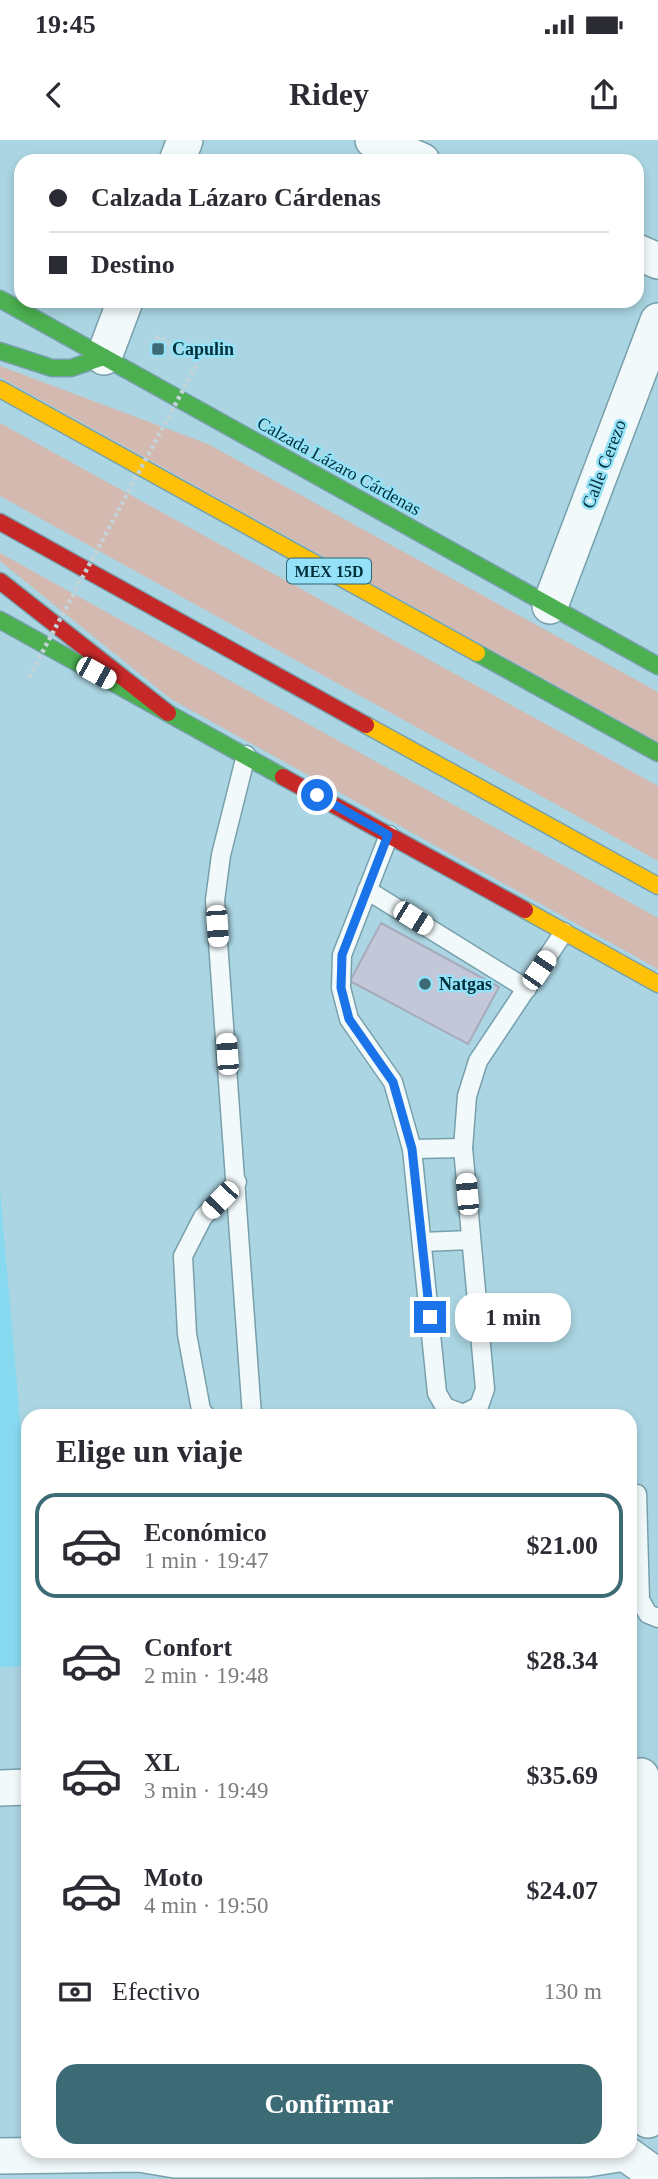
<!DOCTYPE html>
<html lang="es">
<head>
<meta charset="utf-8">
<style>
  body { margin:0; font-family:"Times New Roman",serif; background:#f7f7f7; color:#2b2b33; height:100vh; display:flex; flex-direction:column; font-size:26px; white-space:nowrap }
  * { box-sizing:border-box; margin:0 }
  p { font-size:23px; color:#7c7c81 }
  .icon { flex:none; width:38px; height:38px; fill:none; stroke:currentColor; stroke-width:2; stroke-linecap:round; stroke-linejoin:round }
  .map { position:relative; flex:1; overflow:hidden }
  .panel { position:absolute; left:21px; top:1269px; width:616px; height:749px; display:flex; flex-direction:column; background:#fff; border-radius:21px; box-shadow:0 4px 10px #0003 }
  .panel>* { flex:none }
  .banner { position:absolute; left:14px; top:14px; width:630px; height:154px; border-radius:21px; box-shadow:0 4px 10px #0003; display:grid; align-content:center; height:154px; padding:0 35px; background:#fff }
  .end { position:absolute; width:32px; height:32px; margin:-16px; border:9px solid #1a73e8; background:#fff; box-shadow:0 0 0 4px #fff }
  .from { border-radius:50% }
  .bubble { position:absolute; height:49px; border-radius:21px; background:#fff; box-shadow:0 4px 10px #0003; font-size:23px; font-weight:600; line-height:49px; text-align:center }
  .car { position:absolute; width:21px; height:42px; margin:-21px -10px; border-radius:9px; box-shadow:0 0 5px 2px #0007; background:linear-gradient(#fff 24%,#345 0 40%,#fff 0 76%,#345 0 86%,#fff 0) }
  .banner b { display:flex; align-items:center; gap:24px; height:66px; font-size:26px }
  .banner b+b { border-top:2px solid #e1e1e2 }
  .banner i { width:18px; height:18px; background:#2b2b33 }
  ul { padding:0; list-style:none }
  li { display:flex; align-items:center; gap:21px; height:105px; margin:0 14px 10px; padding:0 21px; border:4px solid transparent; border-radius:21px }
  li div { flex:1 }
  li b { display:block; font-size:26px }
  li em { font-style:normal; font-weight:600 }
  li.active { border-color:#3c6a75 }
  li>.icon { width:63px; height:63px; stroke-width:1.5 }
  h2 { padding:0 35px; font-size:32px; line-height:84px }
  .pay { display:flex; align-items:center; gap:18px; height:77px; padding:0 35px; font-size:26px }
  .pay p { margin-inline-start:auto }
  .primary-button { display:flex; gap:14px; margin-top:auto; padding:14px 35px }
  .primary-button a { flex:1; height:80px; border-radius:21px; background:#3c6a75; color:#fff; font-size:28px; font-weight:600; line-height:80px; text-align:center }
  .status { display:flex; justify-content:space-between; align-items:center; height:49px; padding:0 35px; background:#fff; direction:ltr }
  .status svg { height:19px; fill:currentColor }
  header { display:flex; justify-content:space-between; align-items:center; height:91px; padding:0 35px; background:#fff; font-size:32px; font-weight:600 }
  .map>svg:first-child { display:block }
  .built { fill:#87d9f0 }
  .green { fill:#d4b9b0 }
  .building { fill:#c3c7d8; stroke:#a6acbb; stroke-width:2 }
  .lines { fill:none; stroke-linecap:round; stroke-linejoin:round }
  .lane-casing { stroke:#77a0ab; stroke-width:21 }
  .street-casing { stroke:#77a0ab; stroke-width:38 }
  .fast-casing { stroke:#77a0ab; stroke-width:19 }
  .slow-casing { stroke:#77a0ab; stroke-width:19 }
  .jam-casing { stroke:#77a0ab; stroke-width:19 }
  .path { stroke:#c5d3d8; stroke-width:4.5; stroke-dasharray:3.5 3.5; stroke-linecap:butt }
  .lane { stroke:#f2f9fb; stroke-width:18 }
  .street { stroke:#f2f9fb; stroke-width:35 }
  .fast { stroke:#4caf50; stroke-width:16 }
  .slow { stroke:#ffc107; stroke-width:16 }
  .jam { stroke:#c62828; stroke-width:16 }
  .path-bridge { stroke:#c5d3d8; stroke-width:4.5; stroke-dasharray:3.5 3.5; stroke-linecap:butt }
  .route { stroke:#1a73e8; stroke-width:9 }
  .poi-dot { fill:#3c6a75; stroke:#95e2f8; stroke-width:2.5 }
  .labels { text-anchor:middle; stroke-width:5; stroke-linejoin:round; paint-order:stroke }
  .shield { fill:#95e2f8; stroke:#2d6574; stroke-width:2 }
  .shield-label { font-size:16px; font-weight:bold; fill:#00303b }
  .poi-label { font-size:18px; font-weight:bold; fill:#00303b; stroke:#95e2f8; text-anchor:start }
  .street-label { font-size:18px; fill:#00303b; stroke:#95e2f8 }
</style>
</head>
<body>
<div class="status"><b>19:45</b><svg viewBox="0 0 49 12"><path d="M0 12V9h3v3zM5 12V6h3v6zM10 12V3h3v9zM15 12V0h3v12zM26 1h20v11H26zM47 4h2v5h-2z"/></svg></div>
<header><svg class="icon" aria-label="back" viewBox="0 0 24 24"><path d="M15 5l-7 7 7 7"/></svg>Ridey<svg class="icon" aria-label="share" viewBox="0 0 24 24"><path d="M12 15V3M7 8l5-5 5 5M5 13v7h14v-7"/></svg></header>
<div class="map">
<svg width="658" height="2039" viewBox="0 0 658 2039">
  <rect width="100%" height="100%" fill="#abd5e2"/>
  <!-- built -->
  <path class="built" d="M0 1050 28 1371V1526L0 1527Z"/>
  <!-- green -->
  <g class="green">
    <path d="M0 226 208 304 658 552V602L0 237Z"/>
    <path d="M0 283 658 646V721L0 356Z"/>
    <path d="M0 413 658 778V829L171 559 0 421Z"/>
  </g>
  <!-- building -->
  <path class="building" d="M381 783 499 847 468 904 350 841Z"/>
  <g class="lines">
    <defs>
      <g id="lane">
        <path d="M246 615 221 715 215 760 252 1276"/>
        <path d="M389 695 342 815 341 848 349 879 393 942 412 1009 437 1253 445 1267 463 1274 479 1266 485 1249 463 1008 467 956 478 921 564 792"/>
        <path d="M367 750 527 849"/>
        <path d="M412 1009 463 1008"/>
        <path d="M422 1102 471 1100"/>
        <path d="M206 1276 201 1270 187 1194 183 1116 203 1077 237 1042"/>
        <path d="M637 1354 640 1460 648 1474 658 1478"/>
      </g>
      <g id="street">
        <path d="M373 0 422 21"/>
        <path d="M177 21 185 0"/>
        <path d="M637 112 658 121"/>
        <path d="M104 217 125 161"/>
        <path d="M550 466 658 181"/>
        <path d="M641 1636 648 1980"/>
        <path d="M0 1648 28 1647"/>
        <path d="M0 2016 139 2014 175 2020H389L587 2019 625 2013 658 2037"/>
      </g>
      <g id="fast">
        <path d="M0 159 658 526"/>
        <path d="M0 211 52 228H71L104 217"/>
        <path d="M0 480 283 637"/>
        <path d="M477 513 658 613"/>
      </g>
      <g id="slow">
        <path d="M0 249 477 513"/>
        <path d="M366 585 658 746"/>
        <path d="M525 770 658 844"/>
      </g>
      <g id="jam">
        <path d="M0 382 366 585"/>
        <path d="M0 441 168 573"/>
        <path d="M283 637 525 770"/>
      </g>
    </defs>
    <!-- lane casing -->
    <use href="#lane" class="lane-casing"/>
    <!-- street casing -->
    <use href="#street" class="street-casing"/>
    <!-- fast casing -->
    <use href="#fast" class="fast-casing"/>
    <!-- slow casing -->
    <use href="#slow" class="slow-casing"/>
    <!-- jam casing -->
    <use href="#jam" class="jam-casing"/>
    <!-- path -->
    <path class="path" d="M153 206 158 197 198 222"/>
    <!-- lane -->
    <use href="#lane" class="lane"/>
    <!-- street -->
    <use href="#street" class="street"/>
    <!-- fast -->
    <use href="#fast" class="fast"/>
    <!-- slow -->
    <use href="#slow" class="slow"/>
    <!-- jam -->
    <use href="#jam" class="jam"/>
    <!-- path-bridge -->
    <path class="path-bridge" d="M29 537 198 222"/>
  </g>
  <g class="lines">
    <!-- route -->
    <path class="route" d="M317 655 388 695 342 815 341 848 349 879 393 942 412 1009 430 1177"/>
  </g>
  <!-- markers -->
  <g class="poi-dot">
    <rect x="151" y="202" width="14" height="14" rx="3.5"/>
    <circle cx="425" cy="844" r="7"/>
  </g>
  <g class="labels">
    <!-- shield labels -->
    <rect class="shield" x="287" y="418.5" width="84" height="25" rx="5"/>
    <g class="shield-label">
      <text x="329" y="437">MEX 15D</text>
    </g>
    <!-- poi labels -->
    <g class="poi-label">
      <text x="172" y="215">Capulin</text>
      <text x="439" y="850">Natgas</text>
    </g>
    <!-- street labels -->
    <g class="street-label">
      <text transform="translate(604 324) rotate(-69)" y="6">Calle Cerezo</text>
      <text transform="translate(339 326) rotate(29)" y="6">Calzada Lázaro Cárdenas</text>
    </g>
  </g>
</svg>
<i class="end from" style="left:317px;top:655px"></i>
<i class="end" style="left:430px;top:1177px"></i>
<div class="bubble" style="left:455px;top:1153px;width:116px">1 min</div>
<i class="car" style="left:96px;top:533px;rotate:119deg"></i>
<i class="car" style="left:413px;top:778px;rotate:122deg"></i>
<i class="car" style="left:217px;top:786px;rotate:176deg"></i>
<i class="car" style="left:539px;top:830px;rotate:34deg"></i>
<i class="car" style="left:227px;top:914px;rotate:356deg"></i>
<i class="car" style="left:467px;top:1054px;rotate:355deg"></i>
<i class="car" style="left:220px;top:1060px;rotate:224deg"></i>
<div class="banner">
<b><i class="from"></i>Calzada Lázaro Cárdenas</b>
<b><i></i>Destino</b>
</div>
<section class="panel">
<h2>Elige un viaje</h2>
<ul>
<li class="active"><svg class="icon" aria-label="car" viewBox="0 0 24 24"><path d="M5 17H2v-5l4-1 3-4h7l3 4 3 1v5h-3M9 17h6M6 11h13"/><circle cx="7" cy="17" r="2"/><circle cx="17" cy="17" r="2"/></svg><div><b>Económico</b><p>1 min · 19:47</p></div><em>$21.00</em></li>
<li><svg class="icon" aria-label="car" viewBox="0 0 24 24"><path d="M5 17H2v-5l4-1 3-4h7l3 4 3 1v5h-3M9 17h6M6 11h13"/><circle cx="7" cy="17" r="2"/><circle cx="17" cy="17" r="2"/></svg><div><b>Confort</b><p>2 min · 19:48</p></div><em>$28.34</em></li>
<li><svg class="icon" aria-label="car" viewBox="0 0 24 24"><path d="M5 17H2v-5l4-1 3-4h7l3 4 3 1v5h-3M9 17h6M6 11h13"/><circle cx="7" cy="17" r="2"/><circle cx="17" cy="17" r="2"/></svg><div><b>XL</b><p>3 min · 19:49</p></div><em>$35.69</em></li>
<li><svg class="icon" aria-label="car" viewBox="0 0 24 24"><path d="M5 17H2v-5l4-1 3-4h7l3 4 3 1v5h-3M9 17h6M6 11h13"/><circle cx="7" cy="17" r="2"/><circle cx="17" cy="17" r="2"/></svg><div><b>Moto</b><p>4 min · 19:50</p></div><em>$24.07</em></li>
</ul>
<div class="pay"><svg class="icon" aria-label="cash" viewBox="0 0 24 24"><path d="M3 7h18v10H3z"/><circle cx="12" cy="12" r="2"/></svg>Efectivo<p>130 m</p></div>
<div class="primary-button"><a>Confirmar</a></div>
</section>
</div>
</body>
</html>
